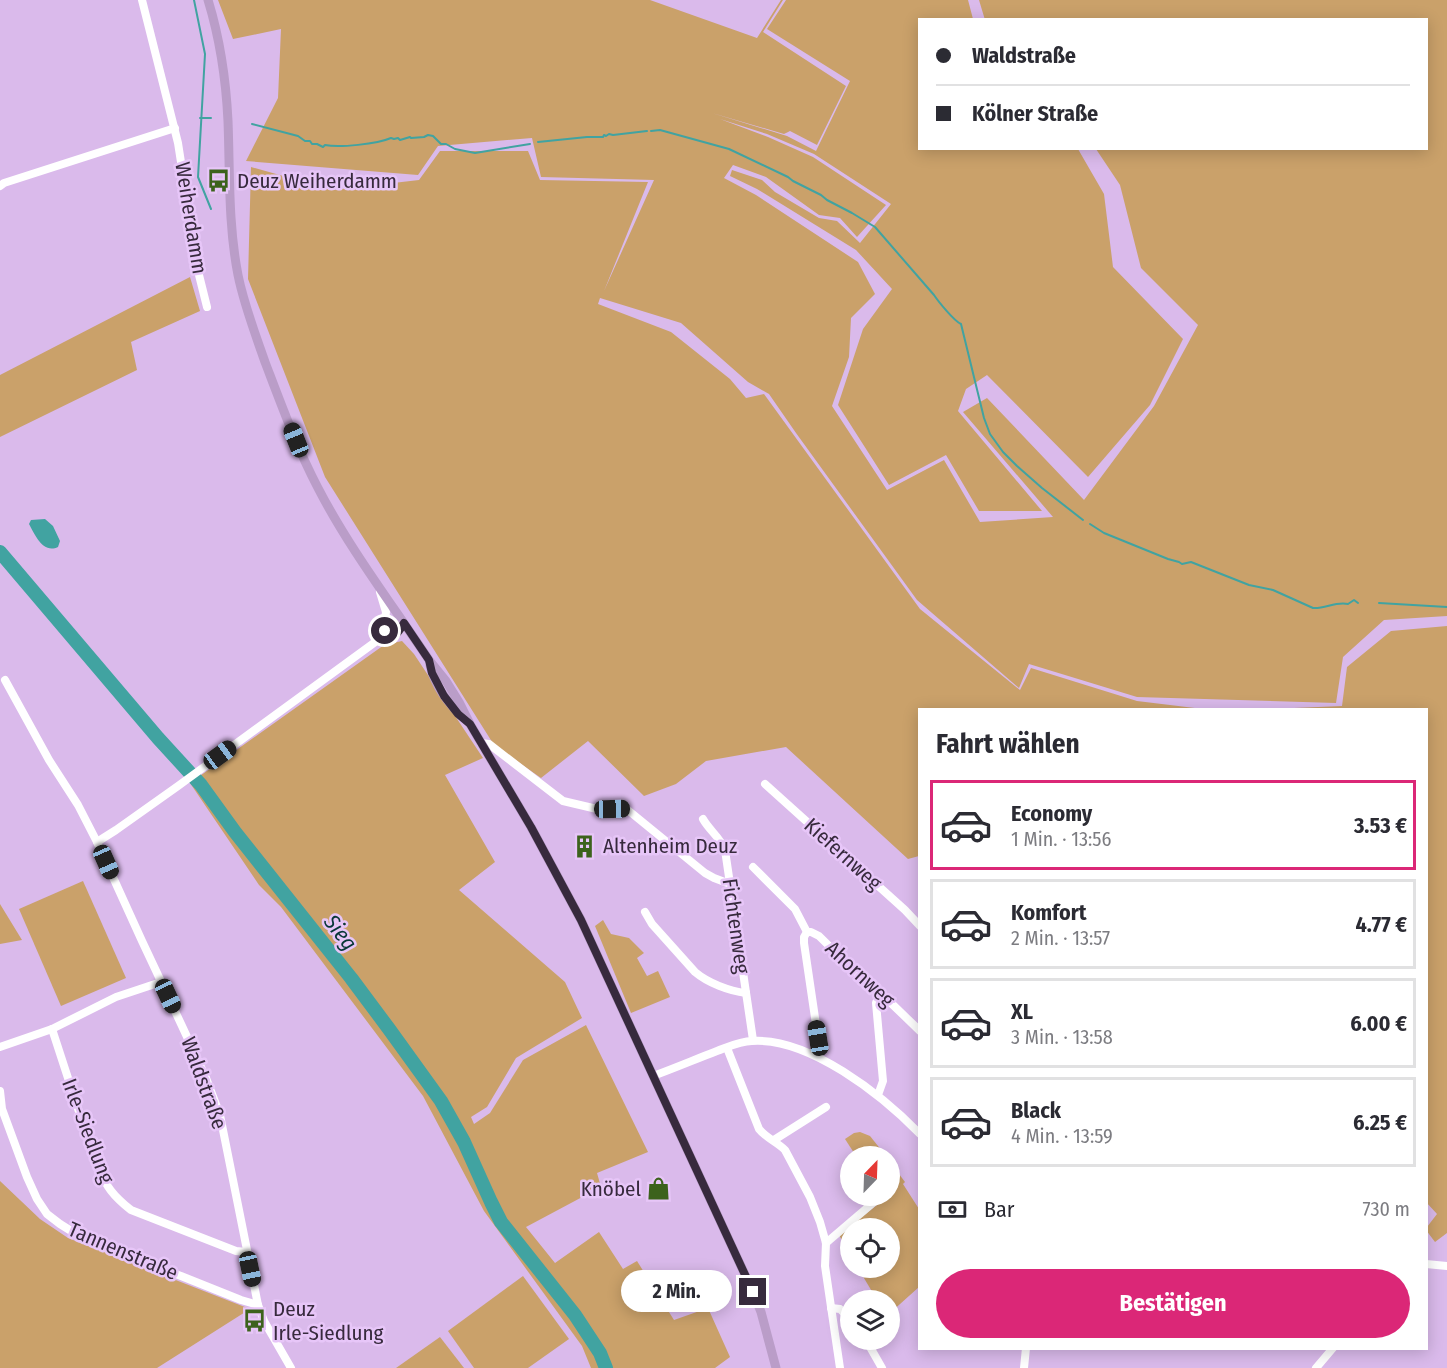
<!DOCTYPE html>
<html lang="de">
<head>
<meta charset="utf-8">
<style>
  body { margin:0; font-family:"Fira Sans Condensed",sans-serif; background:#f2f2f3; color:#2b2b33; height:100vh; display:flex; flex-direction:column; font-size:22px; white-space:nowrap }
  * { box-sizing:border-box; margin:0 }
  p { font-size:20px; color:#7c7c81 }
  .icon { flex:none; width:33px; height:33px; fill:none; stroke:currentColor; stroke-width:2; stroke-linecap:round; stroke-linejoin:round }
  .map { position:relative; flex:1; overflow:hidden }
  .side { position:absolute; left:918px; top:708px; width:510px; height:642px; display:flex; flex-direction:column; background:#fff; border-radius:0px; box-shadow:0 3px 15px #0003 }
  .side>* { flex:none }
  .guide { position:absolute; left:918px; top:18px; width:510px; height:132px; border-radius:0px; box-shadow:0 3px 15px #0003; display:grid; align-content:center; height:132px; padding:0 18px; background:#fff }
  .needle { width:39px; rotate:23deg }
  .controls { position:absolute; left:840px; top:1146px; display:grid; gap:12px }
  .controls a { display:grid; place-items:center; width:60px; height:60px; border-radius:50%; background:#fff; box-shadow:0 3px 15px #0003; font-size:30px }
  .end { position:absolute; width:27px; height:27px; margin:-14px; border:8px solid #372a3d; background:#fff; box-shadow:0 0 0 3px #fff }
  .from { border-radius:50% }
  .bubble { position:absolute; height:42px; border-radius:21px; background:#fff; box-shadow:0 3px 15px #0003; font-size:20px; font-weight:700; line-height:42px; text-align:center }
  .car { position:absolute; width:18px; height:36px; margin:-18px -9px; border-radius:8px; box-shadow:0 0 4px 2px #0007; background:linear-gradient(#222 24%,#8ab4d8 0 40%,#222 0 76%,#8ab4d8 0 86%,#222 0) }
  .guide b { display:flex; align-items:center; gap:21px; height:57px; font-size:22px }
  .guide b+b { border-top:2px solid #e1e1e2 }
  .guide i { width:15px; height:15px; background:#2b2b33 }
  ul { padding:0; list-style:none }
  li { display:flex; align-items:center; gap:18px; height:90px; margin:0 12px 9px; padding:0 6px; border:3px solid #e1e1e2; border-radius:0px }
  li div { flex:1 }
  li b { display:block; font-size:22px }
  li em { font-style:normal; font-weight:700 }
  li.active { border-color:#db2777 }
  li>.icon { width:54px; height:54px; stroke-width:1.5 }
  h2 { padding:0 18px; font-size:27px; line-height:72px }
  .pay { display:flex; align-items:center; gap:15px; height:66px; padding:0 18px; font-size:22px }
  .pay p { margin-inline-start:auto }
  .button { display:flex; gap:12px; margin-top:auto; padding:12px 18px }
  .button a { flex:1; height:69px; border-radius:36px; background:#db2777; color:#fff; font-size:24px; font-weight:700; line-height:69px; text-align:center }
  .map>svg:first-child { display:block }
  .green { fill:#caa16a }
  .water { fill:#41a3a1 }
  .lines { fill:none; stroke-linecap:round; stroke-linejoin:round }
  .stream { stroke:#41a3a1; stroke-width:2 }
  .river { stroke:#41a3a1; stroke-width:14 }
  .minor { stroke:#fff; stroke-width:8 }
  .major { stroke:#ba9dc8; stroke-width:9 }
  .route { stroke:#372a3d; stroke-width:8 }
  .labels { text-anchor:middle; stroke-width:5; stroke-linejoin:round; paint-order:stroke }
  .poi-label { font-size:21px; fill:#372a3d; stroke:#e7c6f8; text-anchor:start }
  .street-label { font-size:21px; fill:#372a3d; stroke:#e7c6f8 }
  .water-label { font-size:22px; font-style:italic; fill:#083737; stroke:#e7c6f8 }
</style>
</head>
<body>
<div class="map">
<svg width="1447" height="1368" viewBox="0 0 1447 1368">
  <rect width="100%" height="100%" fill="#dabaeb"/>
  <!-- green -->
  <g class="green">
    <path d="M218 0H650L757 38 781 0H783L763 32 846 86 817 145 790 131 784 134 712 113 787 136 816 151 850 81 767 29 786 0H968L973 19 920 20V148L1078 149 1104 194 1113 267 1183 339 1150 405 1088 477 987 375 966 389 958 411 1042 511H979L946 455 889 485 838 405 863 329 892 289 856 250 757 189 730 176 732 170 762 180 775 192 819 218 837 221 860 243 891 204 814 154 767 134 720 119 768 137 813 157 886 205 857 237 840 218 819 215 766 177 733 165 724 178 756 195 858 262 875 294 851 318 849 357 832 406 887 490 944 460 980 522 1053 517 963 412 987 398 1084 500 1154 406 1198 325 1141 268 1120 185 1096 149 1426 148V20H985L979 0H1447V616L1384 620 1343 657 1336 703 1137 697 1029 664 1019 688 917 600 796 433 769 394 748 382 681 323 600 298 598 304 671 332 730 379 746 398 764 394 920 609 1020 690 1031 668 1137 701 1203 709 920 710 919 856 908 859 786 747 706 761 676 784 644 796 588 741 541 778 494 745 325 477 248 279 251 167 333 190 419 180 440 151H528L540 180 648 182 604 291 654 180 541 177 532 138 438 146 418 175 246 161 278 98 281 29 233 39Z"/>
    <path d="M190 277 200 311 131 342 137 370 0 437V375Z"/>
    <path d="M1447 626V1233L1435 1242 1426 1230 1427 1227 1437 1214 1426 1202V710L1268 709 1342 706 1347 667 1391 631Z"/>
    <path d="M402 641 414 654 483 758 445 775 495 862 459 890 565 982 582 1018 516 1058 487 1107 471 1117 474 1124 490 1113 523 1060 586 1025 648 1152 597 1173 601 1187 526 1227 555 1263 599 1232 623 1269 637 1261 674 1320 708 1308 730 1357 715 1368H591L582 1346 484 1211 423 1096 281 907 259 885 190 783 384 645Z"/>
    <path d="M83 881 126 978 61 1006 19 909Z"/>
    <path d="M0 903V904L22 940 0 944Z"/>
    <path d="M603 920 611 934 629 938 644 953 637 958 647 976 658 971 670 997 631 1013 595 926Z"/>
    <path d="M860 1132 870 1136 886 1156H856L845 1139 854 1133Z"/>
    <path d="M890 1162 905 1182 903 1184 919 1209V1287L890 1313V1300H877L858 1268H890V1228H850V1254L839 1235 882 1201 879 1196H890Z"/>
    <path d="M0 1181 40 1219 68 1238 250 1309 157 1368H0Z"/>
    <path d="M523 1276 569 1339 528 1368H474L448 1331Z"/>
    <path d="M440 1337 464 1368H396Z"/>
  </g>
  <!-- water -->
  <path class="water" d="M45 519 53 526 60 541 58 547C43 554 35 535 29 524L31 520Z"/>
  <g class="lines">
    <!-- stream -->
    <g class="stream">
      <path d="M194 0 205 54 198 177 211 209"/>
      <path d="M200 118H211"/>
      <path d="M252 124 298 136 305 141H310L312 144H317L323 147 325 145C339 148 377 144 391 138L394 139 398 138 400 140 410 137 411 138 424 137 428 135 433 136 441 144H446L455 149 475 153 530 144"/>
      <path d="M651 131 660 130 729 149 788 177 793 181 821 195 827 200 852 213 875 227 934 295C938 301 954 321 961 324L984 418 990 434 1003 452 1017 466 1042 488 1083 520"/>
      <path d="M538 142 587 137H603L604 135 606 136 609 134 613 135 647 131"/>
      <path d="M1090 524 1104 533 1168 559 1179 562 1182 564 1191 562 1249 585 1273 590 1313 608C1325 609 1336 601 1348 604L1354 600 1358 603"/>
      <path d="M1379 603 1447 607"/>
    </g>
    <!-- river -->
    <path class="river" d="M0 552 158 738 201 785 235 832 351 978 389 1029 441 1101 464 1142 491 1202 501 1222 575 1315 600 1353 606 1368"/>
    <!-- minor -->
    <g class="minor">
      <path d="M142 0 178 143 198 271 207 307"/>
      <path d="M0 186 4 183 175 128"/>
      <path d="M380 592 386 612 383 633"/>
      <path d="M378 640C392 638 397 636 404 623"/>
      <path d="M5 680 49 760 78 805 97 842"/>
      <path d="M481 743 489 744 563 801 597 809H626L629 811 705 873 714 878 730 884"/>
      <path d="M765 784 905 910 920 926"/>
      <path d="M703 819C709 830 720 837 725 850L753 1040"/>
      <path d="M753 867 795 909 807 932H811L819 936 879 995 892 1004 920 1031"/>
      <path d="M645 912 652 924 695 972C708 983 729 991 746 993"/>
      <path d="M807 932 804 937V943L818 1038 815 1055"/>
      <path d="M52 1029 97 1167C107 1187 113 1196 131 1210L236 1251 246 1252"/>
      <path d="M0 1047 52 1029 116 997 161 982"/>
      <path d="M727 1048 759 1129C766 1138 777 1142 785 1150L810 1197 820 1222 826 1243 825 1266 840 1368"/>
      <path d="M653 1076C675 1068 696 1059 717 1051 728 1047 740 1041 752 1041 809 1037 882 1095 920 1134"/>
      <path d="M0 1091 2 1109 27 1177 37 1199 47 1214 60 1224 76 1234 118 1253 181 1276 241 1300 258 1305"/>
      <path d="M878 1095 883 1081 876 1003 879 995"/>
      <path d="M774 1140 826 1107"/>
      <path d="M826 1243 881 1196"/>
      <path d="M1426 1264 1447 1266"/>
      <path d="M831 1308 840 1309 850 1319"/>
      <path d="M866 1340 882 1368"/>
      <path d="M291 1368 264 1321 258 1305 220 1115 206 1078 182 1026 142 941 97 842 116 830 178 786 378 640C385 630 392 626 404 623"/>
      <path d="M1024 1368 1026 1348"/>
      <path d="M1316 1368 1333 1348"/>
    </g>
    <!-- major -->
    <g class="major">
      <path d="M208 0C220 39 226 80 228 121 230 172 228 224 238 275 244 305 255 333 265 362 281 404 297 448 318 488 349 548 391 603 429 660L446 681 459 702 470 724 531 827 581 920 753 1292 761 1312 776 1368"/>
      <path d="M430 665C435 688 451 707 468 722"/>
    </g>
  </g>
  <g class="lines">
    <!-- route -->
    <path class="route" d="M385 631 378 640C393 638 397 636 404 623L429 660 432 673 444 696 458 714 470 724 531 827 581 920 753 1292"/>
  </g>
  <!-- icons -->
  <defs>
    <symbol id="bus-bare" viewBox="-9 -9 18 18"><path d="M-5-6H5V4H4V6H2V4H-2V6H-4V4H-5ZM-3.5-4V0h7V-4ZM-3.5 1.2v1.5H-2V1.2ZM2 1.2v1.5H3.5V1.2Z" fill="#3c621c" stroke="#e7c6f8" stroke-width="2.5" paint-order="stroke"/></symbol>
    <symbol id="building-bare" viewBox="-9 -9 18 18"><path d="M-4-6H4V6H1V3H-1V6H-4ZM-2.5-4.3h1.7v1.8h-1.7ZM.8-4.3h1.7v1.8H.8ZM-2.5-1h1.7V.8h-1.7ZM.8-1h1.7V.8H.8Z" fill="#3c621c" stroke="#e7c6f8" stroke-width="2.5" paint-order="stroke"/></symbol>
    <symbol id="shop-bare" viewBox="-9 -9 18 18"><path d="M-5-2.5h2.3a2.7 3.5 0 0 1 5.4 0H5L5.5 6h-11ZM-1.5-2.5h3a1.5 2.3 0 0 0-3 0Z" fill="#3c621c" stroke="#e7c6f8" stroke-width="2.5" paint-order="stroke"/></symbol>
  </defs>
  <g fill-rule="evenodd">
    <use href="#bus-bare" x="202" y="164" width="33" height="33"/>
    <use href="#building-bare" x="568" y="830" width="33" height="33"/>
    <use href="#shop-bare" x="642" y="1172" width="33" height="33"/>
    <use href="#bus-bare" x="238" y="1304" width="33" height="33"/>
  </g>
  <g class="labels">
    <!-- poi labels -->
    <g class="poi-label">
      <text x="237" y="188">Deuz Weiherdamm</text>
      <text x="603" y="853">Altenheim Deuz</text>
      <text x="641" y="1196" text-anchor="end">Knöbel</text>
      <text x="273" y="1316">Deuz<tspan x="273" dy="24">Irle-Siedlung</tspan></text>
    </g>
    <!-- street labels -->
    <g class="street-label">
      <text transform="translate(191 218) rotate(81)" y="7">Weiherdamm</text>
      <text transform="translate(843 854) rotate(42)" y="7">Kiefernweg</text>
      <text transform="translate(736 926) rotate(82)" y="7">Fichtenweg</text>
      <text transform="translate(860 974) rotate(43)" y="7">Ahornweg</text>
      <text transform="translate(204 1083) rotate(70)" y="7">Waldstraße</text>
      <text transform="translate(88 1131) rotate(69)" y="7">Irle-Siedlung</text>
      <text transform="translate(123 1251) rotate(23)" y="7">Tannenstraße</text>
    </g>
    <!-- water labels -->
    <g class="water-label">
      <text transform="translate(341 932) rotate(52)" y="8">Sieg</text>
    </g>
  </g>
</svg>
<div class="controls">
<a><svg class="needle" viewBox="-14 -14 28 28"><path d="M0-13l5 13h-10z" fill="#e53935"/><path d="M0 13l5-13h-10z" fill="#7c7c81"/></svg></a>
<a><svg class="icon" aria-label="locate" viewBox="0 0 24 24"><circle cx="12" cy="12" r="6"/><path d="M12 2v4M12 18v4M2 12h4M18 12h4"/></svg></a>
<a><svg class="icon" aria-label="layers" viewBox="0 0 24 24"><path d="M12 4l9 5-9 5-9-5zM3 14l9 5 9-5"/></svg></a>
</div>
<i class="end from" style="left:385px;top:631px"></i>
<i class="end" style="left:753px;top:1292px"></i>
<div class="bubble" style="left:621px;top:1270px;width:111px">2 Min.</div>
<i class="car" style="left:296px;top:440px;rotate:338deg"></i>
<i class="car" style="left:220px;top:755px;rotate:54deg"></i>
<i class="car" style="left:612px;top:809px;rotate:89deg"></i>
<i class="car" style="left:106px;top:862px;rotate:156deg"></i>
<i class="car" style="left:168px;top:996px;rotate:155deg"></i>
<i class="car" style="left:818px;top:1038px;rotate:351deg"></i>
<i class="car" style="left:250px;top:1269px;rotate:168deg"></i>
<div class="guide">
<b><i class="from"></i>Waldstraße</b>
<b><i></i>Kölner Straße</b>
</div>
<section class="side">
<h2>Fahrt wählen</h2>
<ul>
<li class="active"><svg class="icon" aria-label="car" viewBox="0 0 24 24"><path d="M5 17H2v-5l4-1 3-4h7l3 4 3 1v5h-3M9 17h6M6 11h13"/><circle cx="7" cy="17" r="2"/><circle cx="17" cy="17" r="2"/></svg><div><b>Economy</b><p>1 Min. · 13:56</p></div><em>3.53 €</em></li>
<li><svg class="icon" aria-label="car" viewBox="0 0 24 24"><path d="M5 17H2v-5l4-1 3-4h7l3 4 3 1v5h-3M9 17h6M6 11h13"/><circle cx="7" cy="17" r="2"/><circle cx="17" cy="17" r="2"/></svg><div><b>Komfort</b><p>2 Min. · 13:57</p></div><em>4.77 €</em></li>
<li><svg class="icon" aria-label="car" viewBox="0 0 24 24"><path d="M5 17H2v-5l4-1 3-4h7l3 4 3 1v5h-3M9 17h6M6 11h13"/><circle cx="7" cy="17" r="2"/><circle cx="17" cy="17" r="2"/></svg><div><b>XL</b><p>3 Min. · 13:58</p></div><em>6.00 €</em></li>
<li><svg class="icon" aria-label="car" viewBox="0 0 24 24"><path d="M5 17H2v-5l4-1 3-4h7l3 4 3 1v5h-3M9 17h6M6 11h13"/><circle cx="7" cy="17" r="2"/><circle cx="17" cy="17" r="2"/></svg><div><b>Black</b><p>4 Min. · 13:59</p></div><em>6.25 €</em></li>
</ul>
<div class="pay"><svg class="icon" aria-label="cash" viewBox="0 0 24 24"><path d="M3 7h18v10H3z"/><circle cx="12" cy="12" r="2"/></svg>Bar<p>730 m</p></div>
<div class="button"><a>Bestätigen</a></div>
</section>
</div>
</body>
</html>
